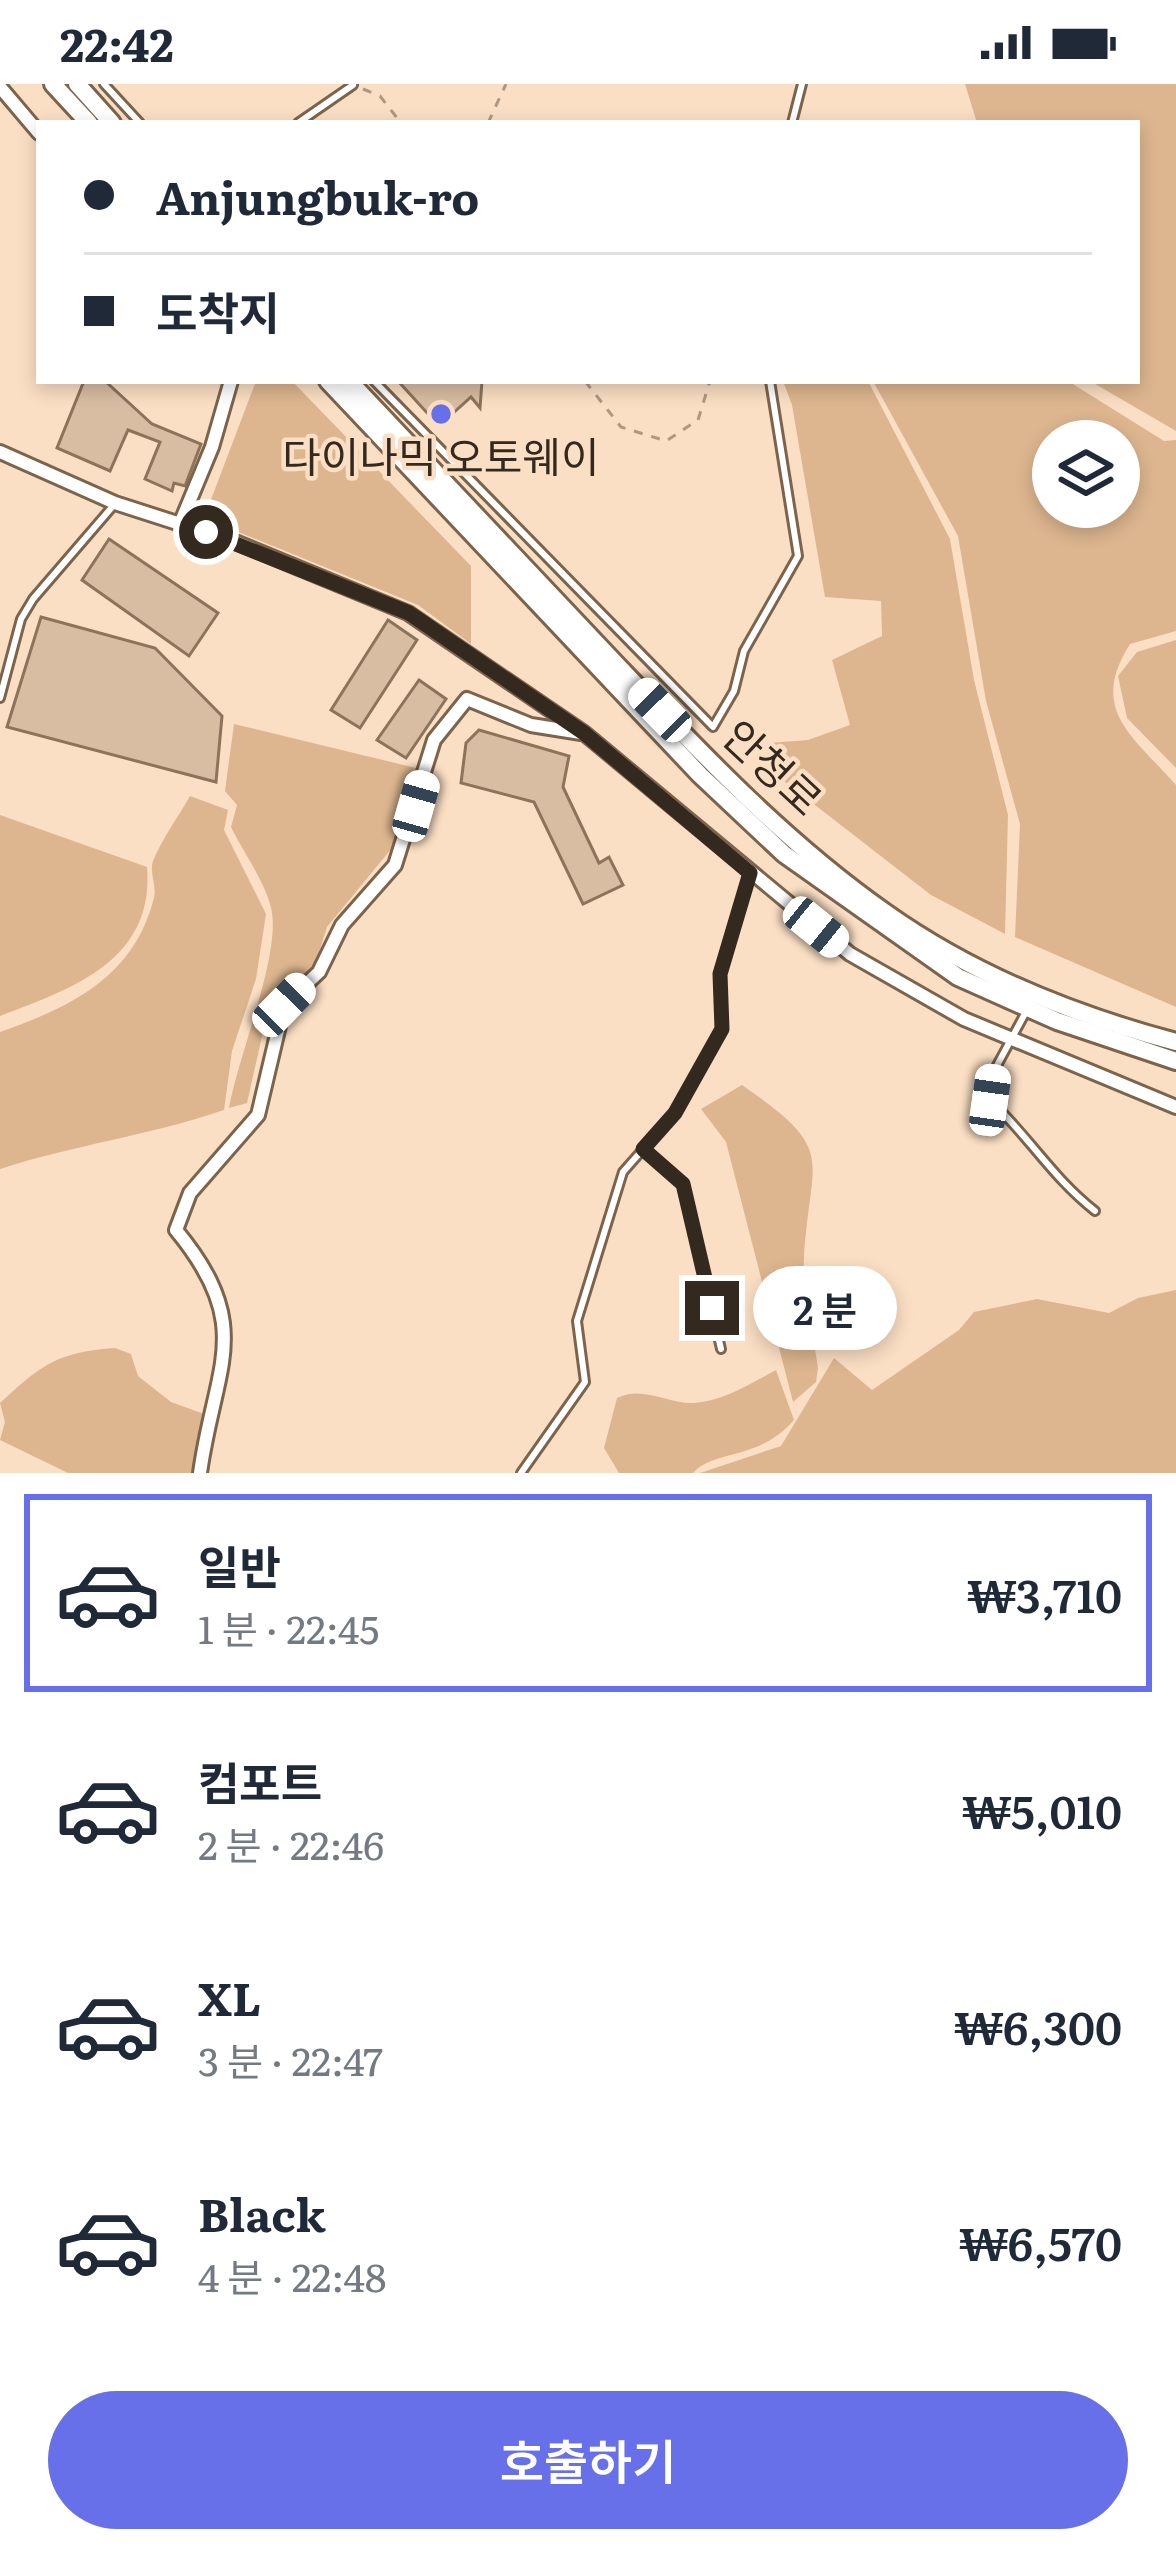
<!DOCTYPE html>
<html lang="ko">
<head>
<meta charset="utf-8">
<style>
  body { margin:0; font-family:Literata,"Noto Sans KR",serif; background:#f2f2f3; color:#1f2937; height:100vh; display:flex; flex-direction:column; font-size:45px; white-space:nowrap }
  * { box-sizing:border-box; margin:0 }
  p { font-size:39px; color:#747a83 }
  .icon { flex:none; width:66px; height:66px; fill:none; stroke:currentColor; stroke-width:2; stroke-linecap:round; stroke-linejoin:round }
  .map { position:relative; height:1389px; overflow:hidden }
  .details { display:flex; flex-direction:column; background:#fff; flex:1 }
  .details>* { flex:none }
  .hud { position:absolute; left:36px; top:36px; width:1104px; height:264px; border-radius:0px; box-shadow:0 6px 18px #0003; display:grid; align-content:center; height:264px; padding:0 48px; background:#fff }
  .buttons { position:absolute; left:1032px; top:336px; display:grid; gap:24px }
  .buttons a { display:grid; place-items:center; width:108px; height:108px; border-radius:50%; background:#fff; box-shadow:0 6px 18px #0003; font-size:60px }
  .end { position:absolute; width:54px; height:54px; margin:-27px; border:15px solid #34291f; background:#fff; box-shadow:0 0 0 6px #fff }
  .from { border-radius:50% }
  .bubble { position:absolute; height:84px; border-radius:42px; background:#fff; box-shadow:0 6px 18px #0003; font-size:39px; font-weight:600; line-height:84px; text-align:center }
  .car { position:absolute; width:36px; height:72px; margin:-36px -18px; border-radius:15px; box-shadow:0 0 9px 3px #0007; background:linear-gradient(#fff 24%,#345 0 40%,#fff 0 76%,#345 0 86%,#fff 0) }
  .hud b { display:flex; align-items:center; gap:42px; height:114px; font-size:45px }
  .hud b+b { border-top:3px solid #e0e1e3 }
  .hud i { width:30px; height:30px; background:#1f2937 }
  ul { padding:21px 0 0; list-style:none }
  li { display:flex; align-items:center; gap:36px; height:198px; margin:0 24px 18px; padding:0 24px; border:6px solid transparent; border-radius:0px }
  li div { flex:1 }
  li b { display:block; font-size:45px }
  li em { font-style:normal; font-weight:600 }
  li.active { border-color:#6770e9 }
  li>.icon { width:108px; height:108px; stroke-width:1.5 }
  .action { display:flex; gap:24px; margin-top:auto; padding:24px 48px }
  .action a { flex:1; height:138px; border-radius:72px; background:#6770e9; color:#fff; font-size:48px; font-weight:600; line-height:138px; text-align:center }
  .status { display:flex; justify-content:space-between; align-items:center; height:84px; padding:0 60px; background:#fff; direction:ltr }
  .status svg { height:33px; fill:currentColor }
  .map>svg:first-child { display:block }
  .green { fill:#ddb68f; fill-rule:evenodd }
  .building { fill:#d8bda3; stroke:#8c735b; stroke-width:3 }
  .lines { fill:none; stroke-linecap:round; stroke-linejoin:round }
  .lane-casing { stroke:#7c644c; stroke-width:12 }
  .street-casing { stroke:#7c644c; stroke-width:18 }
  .secondary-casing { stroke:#7c644c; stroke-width:22 }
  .path { stroke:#ad9883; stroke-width:3; stroke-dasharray:9 9; stroke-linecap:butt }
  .lane { stroke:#fff; stroke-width:6 }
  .street { stroke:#fff; stroke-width:12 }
  .secondary { stroke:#fff; stroke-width:16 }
  .route { stroke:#34291f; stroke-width:15 }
  .poi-dot { fill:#6770e9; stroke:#fbdfc4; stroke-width:4.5 }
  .labels { text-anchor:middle; stroke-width:9; stroke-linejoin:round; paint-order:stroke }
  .poi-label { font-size:42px; fill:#34291f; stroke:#fbdfc4 }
  .street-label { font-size:42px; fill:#34291f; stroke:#fbdfc4 }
</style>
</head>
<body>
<div class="status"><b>22:42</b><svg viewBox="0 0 49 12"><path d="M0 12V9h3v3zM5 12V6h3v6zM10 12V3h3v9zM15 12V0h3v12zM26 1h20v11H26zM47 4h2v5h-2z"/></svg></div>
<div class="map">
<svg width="1176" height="1389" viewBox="0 0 1176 1389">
  <rect width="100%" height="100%" fill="#fbdfc4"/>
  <!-- green -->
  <g class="green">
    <path d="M965 0H1176V347L1090 297H1137V39H977Z"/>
    <path d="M256 297H292L471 482V560L418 521 204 434Z"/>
    <path d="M783 297H868L950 455 974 596 1008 731 1005 850 931 811 775 690 769 659 808 656 850 641 832 576 882 552 881 517 825 513 792 321Z"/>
    <path d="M873 297H1068L1164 357 1176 356V547L1130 560C1088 626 1133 652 1176 701V923L1015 853 1020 740 986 617 958 452ZM1053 357H1119V423H1053Z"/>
    <path d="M1176 556V684L1127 634 1118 592 1137 568Z"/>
    <path d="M234 640 416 684 392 764 327 843 315 881 288 906 265 939 247 1019 229 1024C238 972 279 876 272 829 268 802 243 768 231 743L237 721 225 707Z"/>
    <path d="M190 712 228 726 224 746 266 830 256 895 232 967 224 1026C151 1051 74 1061 0 1085V948C71 923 134 893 154 814 157 802 149 789 153 777 162 755 178 733 190 712Z"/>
    <path d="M0 731 147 783C155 877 71 905 0 932Z"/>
    <path d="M742 1001C839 1068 810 1071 804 1173 802 1208 813 1248 818 1284L816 1298 793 1318 726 1058 701 1025Z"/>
    <path d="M1176 1206V1389H700L781 1362 834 1274 872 1306 959 1246 974 1228 1037 1215 1109 1229 1138 1214Z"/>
    <path d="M115 1264 131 1270 138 1292 171 1318 204 1330 191 1389H68L0 1356 5 1338 0 1319C41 1281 57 1268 115 1264Z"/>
    <path d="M776 1286 794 1336C759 1377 714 1365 693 1389H619L604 1364 617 1314C643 1301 667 1320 694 1319 724 1317 750 1300 776 1286Z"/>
  </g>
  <!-- building -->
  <g class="building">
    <path d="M84 297H105L152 340 201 360 185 402 174 399 172 407 145 395 160 358 128 346 110 387 57 364Z"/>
    <path d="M398 297H482L480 324 471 313 439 342Z"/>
    <path d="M109 455 218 529 189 572 82 496Z"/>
    <path d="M41 533 155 564 222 632 216 698 7 643Z"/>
    <path d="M388 536 417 556 360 644 331 626Z"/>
    <path d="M419 596 446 615 406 674 377 656Z"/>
    <path d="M479 646 569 672 563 703 599 779 609 773 623 801 583 820 534 718 461 699 466 659Z"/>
  </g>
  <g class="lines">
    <defs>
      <g id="lane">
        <path d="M104 0 140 39"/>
        <path d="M298 39 353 1"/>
        <path d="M792 39 802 0"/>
        <path d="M374 297 713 643 734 607 744 567 798 472 770 297"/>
        <path d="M0 614 21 535 33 515 113 422"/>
        <path d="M1028 924 994 987 990 1016C1030 1054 1051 1092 1095 1127"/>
        <path d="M643 1065 683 1100 721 1265"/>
        <path d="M521 1389 585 1298 577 1237 623 1088 675 1029 722 945 720 889 750 789"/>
      </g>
      <g id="street">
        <path d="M0 3 39 49"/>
        <path d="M0 368 115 419 233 457 408 529 584 649 850 870 964 935 1176 1023"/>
        <path d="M180 440 212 363 231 297"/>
        <path d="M200 1389C215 1281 256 1243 176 1146L190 1109 258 1031 284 921 319 888 342 841 395 781 434 656 467 615 531 641 581 649"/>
      </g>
      <g id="secondary">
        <path d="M53 0 89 39"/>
        <path d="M77 0 112 39"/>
        <path d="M328 297 700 691 784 770 958 893 1057 937 1176 977"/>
        <path d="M349 297C439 392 528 487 618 582 702 670 786 759 886 829 972 890 1074 931 1176 958"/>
      </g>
    </defs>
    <!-- lane casing -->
    <use href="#lane" class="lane-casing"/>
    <!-- street casing -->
    <use href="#street" class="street-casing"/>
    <!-- secondary casing -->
    <use href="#secondary" class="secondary-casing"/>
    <!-- path -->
    <g class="path">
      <path d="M363 5 380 12 401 39"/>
      <path d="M488 39 506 0"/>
      <path d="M585 297 621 343 666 357 698 336 710 297"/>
    </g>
    <!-- lane -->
    <use href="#lane" class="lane"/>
    <!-- street -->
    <use href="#street" class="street"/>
    <!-- secondary -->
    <use href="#secondary" class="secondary"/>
  </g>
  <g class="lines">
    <!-- route -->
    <path class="route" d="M206 448 409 529 584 649 750 789 720 890 722 945 675 1029 643 1065 683 1100 712 1224"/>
  </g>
  <!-- markers -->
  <circle class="poi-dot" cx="441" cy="330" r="12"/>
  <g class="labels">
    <!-- poi labels -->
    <g class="poi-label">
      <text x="441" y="389">다이나믹 오토웨이</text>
    </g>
    <!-- street labels -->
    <g class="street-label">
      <text transform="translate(772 684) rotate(43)" y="15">안청로</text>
    </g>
  </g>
</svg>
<div class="buttons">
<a><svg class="icon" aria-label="layers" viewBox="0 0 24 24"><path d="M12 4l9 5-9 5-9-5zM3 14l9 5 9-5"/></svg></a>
</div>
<i class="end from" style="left:206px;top:448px"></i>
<i class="end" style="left:712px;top:1224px"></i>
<div class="bubble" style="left:753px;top:1182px;width:144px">2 분</div>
<i class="car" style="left:660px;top:626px;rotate:316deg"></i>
<i class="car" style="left:416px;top:722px;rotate:16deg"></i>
<i class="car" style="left:816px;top:843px;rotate:129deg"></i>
<i class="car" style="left:284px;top:921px;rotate:44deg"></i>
<i class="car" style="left:990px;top:1016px;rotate:8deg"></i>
<div class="hud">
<b><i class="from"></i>Anjungbuk-ro</b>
<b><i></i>도착지</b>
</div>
</div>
<section class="details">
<ul>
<li class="active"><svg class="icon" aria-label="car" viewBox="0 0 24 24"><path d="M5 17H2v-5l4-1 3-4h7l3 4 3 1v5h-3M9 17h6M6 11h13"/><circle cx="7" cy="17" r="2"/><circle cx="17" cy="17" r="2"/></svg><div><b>일반</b><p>1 분 · 22:45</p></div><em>₩3,710</em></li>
<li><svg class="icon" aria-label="car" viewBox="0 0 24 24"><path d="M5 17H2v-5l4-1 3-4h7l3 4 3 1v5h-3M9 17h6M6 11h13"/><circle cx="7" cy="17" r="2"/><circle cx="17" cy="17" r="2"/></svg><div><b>컴포트</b><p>2 분 · 22:46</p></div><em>₩5,010</em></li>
<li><svg class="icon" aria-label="car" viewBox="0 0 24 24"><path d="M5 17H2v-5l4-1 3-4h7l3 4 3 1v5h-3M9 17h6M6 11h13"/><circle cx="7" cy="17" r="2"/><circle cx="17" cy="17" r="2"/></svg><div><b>XL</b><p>3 분 · 22:47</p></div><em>₩6,300</em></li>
<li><svg class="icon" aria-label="car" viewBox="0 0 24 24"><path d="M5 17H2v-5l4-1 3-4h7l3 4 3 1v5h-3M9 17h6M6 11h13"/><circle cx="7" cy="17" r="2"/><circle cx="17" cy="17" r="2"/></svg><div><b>Black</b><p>4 분 · 22:48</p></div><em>₩6,570</em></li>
</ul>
<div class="action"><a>호출하기</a></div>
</section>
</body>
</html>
